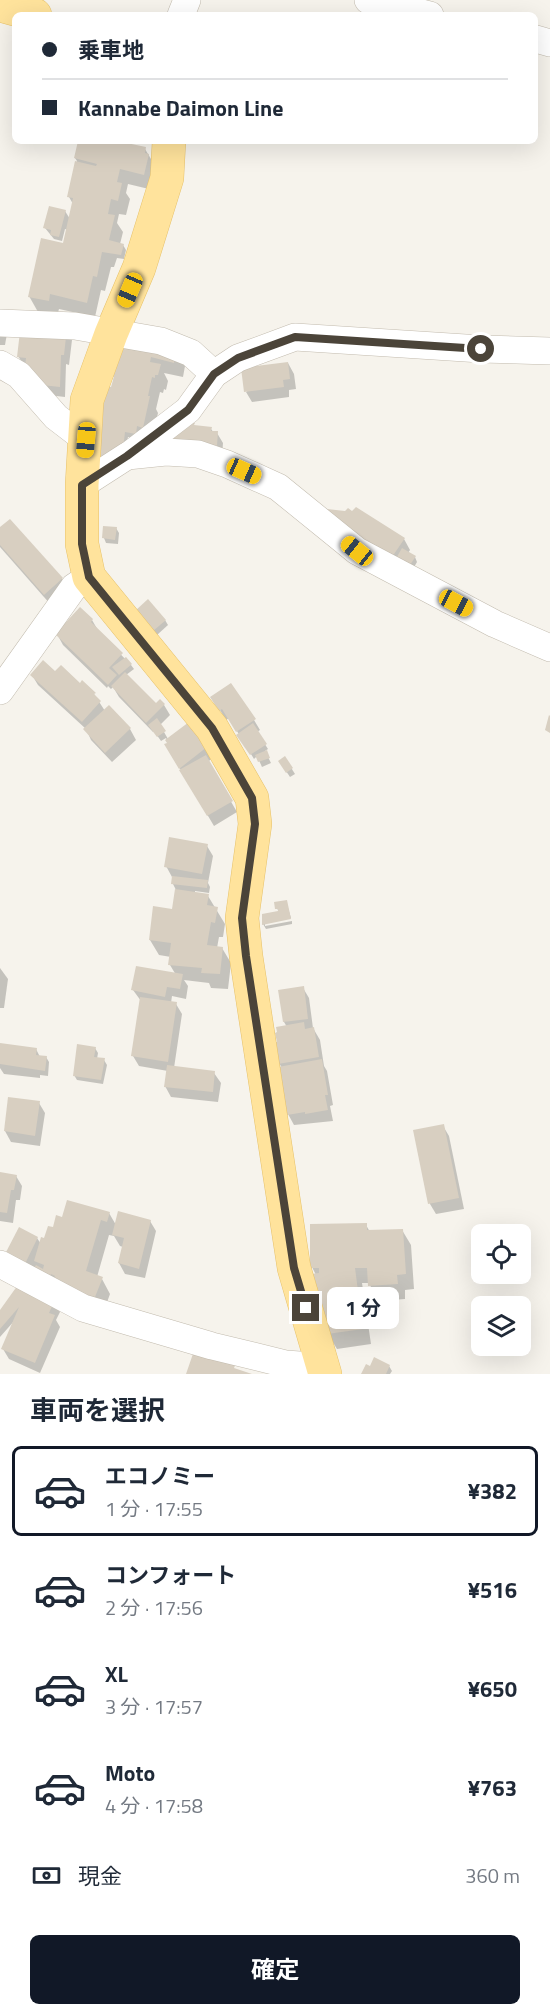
<!DOCTYPE html>
<html lang="ja">
<head>
<meta charset="utf-8">
<style>
  body { margin:0; font-family:"Titillium Web","Noto Sans JP",sans-serif; background:#f6f6f7; color:#1f2937; height:100vh; display:flex; flex-direction:column; font-size:22px; white-space:nowrap }
  * { box-sizing:border-box; margin:0 }
  p { font-size:20px; color:#747a83 }
  .icon { flex:none; width:33px; height:33px; fill:none; stroke:currentColor; stroke-width:2; stroke-linecap:round; stroke-linejoin:round }
  .map { position:relative; height:1374px; overflow:hidden }
  .side { display:flex; flex-direction:column; background:#fff; flex:1 }
  .side>* { flex:none }
  .guide { position:absolute; left:12px; top:12px; width:526px; height:132px; border-radius:9px; box-shadow:0 6px 24px #0002; display:grid; align-content:center; height:132px; padding:0 30px; background:#fff }
  .controls { position:absolute; left:471px; top:1224px; display:grid; gap:12px }
  .controls a { display:grid; place-items:center; width:60px; height:60px; border-radius:9px; background:#fff; box-shadow:0 6px 24px #0002; font-size:30px }
  .end { position:absolute; width:27px; height:27px; margin:-14px; border:8px solid #4b4439; background:#fff; box-shadow:0 0 0 3px #fff }
  .from { border-radius:50% }
  .bubble { position:absolute; height:42px; border-radius:9px; background:#fff; box-shadow:0 6px 24px #0002; font-size:20px; font-weight:700; line-height:42px; text-align:center }
  .car { position:absolute; width:18px; height:36px; margin:-18px -9px; border-radius:8px; box-shadow:0 0 4px 2px #0007; background:linear-gradient(#f5c518 24%,#345 0 40%,#f5c518 0 76%,#345 0 86%,#f5c518 0) }
  .guide b { display:flex; align-items:center; gap:21px; height:57px; font-size:22px }
  .guide b+b { border-top:2px solid #e0e1e3 }
  .guide i { width:15px; height:15px; background:#1f2937 }
  ul { padding:0; list-style:none }
  li { display:flex; align-items:center; gap:18px; height:90px; margin:0 12px 9px; padding:0 18px; border:3px solid transparent; border-radius:9px }
  li div { flex:1 }
  li b { display:block; font-size:22px }
  li em { font-style:normal; font-weight:700 }
  li.selected { border-color:#111827 }
  li>.icon { width:54px; height:54px; stroke-width:1.5 }
  h2 { padding:0 30px; font-size:27px; line-height:72px }
  .pay { display:flex; align-items:center; gap:15px; height:66px; padding:0 30px; font-size:22px }
  .pay p { margin-inline-start:auto }
  .action { display:flex; gap:12px; margin-top:auto; padding:12px 30px }
  .action a { flex:1; height:69px; border-radius:9px; background:#111827; color:#fff; font-size:24px; font-weight:700; line-height:69px; text-align:center }
  .map>svg:first-child { display:block }
  .shadow { fill:#0003 }
  .building { fill:#d8cfc1 }
  .lines { fill:none; stroke-linecap:round; stroke-linejoin:round }
  .street-casing { stroke:#c2bbae; stroke-width:28 }
  .primary-casing { stroke:#e6c16a; stroke-width:34 }
  .street { stroke:#fff; stroke-width:27 }
  .primary { stroke:#ffe39c; stroke-width:33 }
  .route { stroke:#4b4439; stroke-width:8 }
</style>
</head>
<body>
<div class="map">
<svg width="550" height="1374" viewBox="0 0 550 1374">
  <rect width="100%" height="100%" fill="#f6f3ec"/>
  <!-- shadow -->
  <g class="shadow">
    <path d="M79 141H110L145 149 154 164 153 190 128 184 126 193 130 199 126 215 119 214 117 223 123 232 120 244 123 245 126 250 124 259 117 258 114 267H111L105 291 101 290 95 317 59 309 57 316 38 312 29 296 64 245 68 230 65 229 62 241 54 239 45 228 65 211 70 219 73 204 69 197 77 161 75 158Z"/>
    <path d="M0 323 8 328 5 345H0Z"/>
    <path d="M66 330 72 340 69 365 66 364 65 397 31 393 25 367 18 356Z"/>
    <path d="M176 350 185 366 183 377 164 373 168 381 166 390 164 389 163 393 160 392 156 409 158 413 151 442 128 437 125 453 112 389 116 365Z"/>
    <path d="M288 363 294 374 296 389 289 390V397L252 402 246 392Z"/>
    <path d="M195 427 211 429 214 433H217L223 443 222 456Z"/>
    <path d="M324 521 404 539 410 550 408 553 415 557 417 562 413 569Z"/>
    <path d="M116 528 119 533 118 544 106 543 104 538Z"/>
    <path d="M0 529 62 579 68 589 51 605 0 547Z"/>
    <path d="M139 616 165 620 168 625 157 635Z"/>
    <path d="M92 620 99 632 131 665 134 669 126 675 155 705H164L170 715 160 725 168 739 189 724 212 758 208 762 237 812 214 826 166 745 169 744 166 738 161 741 154 731 153 732 119 697 113 687 111 689 108 686 107 688 63 645 57 634Z"/>
    <path d="M56 673 94 694 105 711 109 707 130 729 136 740 112 762 91 740 86 729 38 685 32 675Z"/>
    <path d="M212 697 254 720 260 730 257 732 268 749 265 751 271 763 262 767 257 756 254 759 229 718 226 720Z"/>
    <path d="M285 758 295 774 290 777 280 762Z"/>
    <path d="M207 846 213 856 208 883 210 887 209 893 195 891V894L208 896 225 924 223 937H219L217 948H222L231 963 228 989 211 988 209 983 184 980 188 986 186 999 172 996 171 1003 176 1004 182 1014 174 1068 214 1073 221 1083 218 1102 171 1097 165 1086 168 1071 139 1066 133 1056 141 1001 133 990 176 975 170 965 171 957 159 955 150 940 173 911 176 890 173 884 174 877H172L166 866Z"/>
    <path d="M286 901 291 918 265 923V926L292 921V924L266 929 263 924 264 916 279 913 275 903Z"/>
    <path d="M0 968 8 979 4 1008H0Z"/>
    <path d="M303 988 309 998 313 1028 320 1040 324 1066 327 1071 333 1105 330 1106 333 1121 294 1125 288 1114 282 1068 279 1063V1043L287 1027 284 1022 280 991Z"/>
    <path d="M0 1045 36 1049 40 1057H46L49 1062 48 1076 40 1075V1078L4 1074 0 1068Z"/>
    <path d="M95 1048 98 1053 97 1059 104 1060 107 1065 103 1084 77 1080 74 1075Z"/>
    <path d="M39 1103 45 1113 40 1146 11 1142 5 1131Z"/>
    <path d="M443 1126 449 1136 464 1209 436 1214 430 1204 415 1131Z"/>
    <path d="M0 1174 16 1176 22 1186 20 1200H16L13 1223 0 1221Z"/>
    <path d="M109 1213 116 1225 150 1221 156 1231 145 1278 125 1274 119 1263 123 1247 120 1246 114 1236 109 1235 97 1277 102 1279 110 1294 102 1316 12 1267 19 1229 37 1238 41 1244 63 1218Z"/>
    <path d="M366 1225 370 1232 402 1230 411 1245 414 1289 405 1290V1299L378 1301 369 1283H362L371 1344 337 1349 328 1334 316 1275 312 1267Z"/>
    <path d="M20 1284 54 1301 60 1312 56 1320 60 1327 40 1373 9 1359 3 1349 15 1320 0 1337V1312Z"/>
    <path d="M389 1366 392 1371 390 1374H363Z"/>
  </g>
  <!-- building -->
  <g class="building">
    <path d="M78 141H117L146 147 145 153 149 154 144 175 120 169 117 182 122 183 118 201 111 199 108 214 115 215 109 240 124 244 121 255 102 252 97 277 93 276 87 303 50 294 49 301 28 297 41 238 63 243 73 198 67 197 75 161 96 166 97 164 74 158Z"/>
    <path d="M49 206 66 210 59 237 50 235 51 230 43 228Z"/>
    <path d="M21 323 67 328 64 355H61L60 387 23 383 26 358 17 357Z"/>
    <path d="M118 335 177 349 174 363 151 357 150 362 161 364 158 375H155V378L152 377 148 396H150L143 428 137 426 136 434 125 432 123 449 107 459 96 457 99 426 107 386 111 387 114 377 112 376Z"/>
    <path d="M288 362 290 379 283 380 284 387 244 392 241 368Z"/>
    <path d="M182 420 195 423 194 425 212 427 211 431H218L217 446 171 444 172 432Z"/>
    <path d="M356 507 405 538 392 557 382 556 318 508 345 511 348 508 352 511Z"/>
    <path d="M10 519 63 578 44 595 0 545V527Z"/>
    <path d="M103 526 117 527 115 540 102 538Z"/>
    <path d="M402 548 416 556 410 565 394 562Z"/>
    <path d="M148 599 166 620 153 631 135 611Z"/>
    <path d="M80 607 93 619 91 622 123 653 109 668 117 675 108 685 55 634Z"/>
    <path d="M126 657 132 664 119 675 112 667Z"/>
    <path d="M43 660 55 671 61 665 80 683 82 680 96 693 94 694 101 701 82 722 30 675Z"/>
    <path d="M125 672 156 703 160 699 165 704 146 723 111 686Z"/>
    <path d="M231 683 256 719 236 732 222 709 219 711 210 697Z"/>
    <path d="M109 705 131 728 105 753 83 729Z"/>
    <path d="M549 715 550 716V733L545 730Z"/>
    <path d="M157 718 166 731 157 737 148 725Z"/>
    <path d="M189 722 207 747 179 769 164 744 167 743 165 740Z"/>
    <path d="M253 723 267 744 250 755 236 735Z"/>
    <path d="M267 750 270 758 258 762 255 755Z"/>
    <path d="M206 755 233 801 207 816 179 770Z"/>
    <path d="M285 756 293 768 286 773 278 761Z"/>
    <path d="M169 837 208 844 202 874 164 867Z"/>
    <path d="M172 876 208 880 207 888 171 884Z"/>
    <path d="M175 889 209 894 207 905 218 907 215 923 211 922 207 945 223 947 220 974 201 973 202 968 168 965 171 943 149 940 153 906 172 909Z"/>
    <path d="M287 900 291 919 262 925V914L278 911V909H275L274 902Z"/>
    <path d="M136 966 183 974 180 989 167 987 165 997 131 990Z"/>
    <path d="M304 986 308 1019 283 1022 278 990Z"/>
    <path d="M140 997 177 1002 168 1062 131 1056Z"/>
    <path d="M304 1022 305 1029 314 1027 319 1057 278 1064 274 1042H277L275 1033 277 1032 276 1027Z"/>
    <path d="M0 1043 37 1048 36 1055 47 1056 45 1071 0 1064Z"/>
    <path d="M77 1044 96 1047 94 1057 105 1058 101 1080 73 1076Z"/>
    <path d="M322 1059 328 1095H325L328 1110 305 1114V1112L287 1115 278 1067Z"/>
    <path d="M167 1065 215 1071 213 1092 164 1087Z"/>
    <path d="M8 1097 40 1101 35 1136 4 1131Z"/>
    <path d="M444 1124 459 1198 428 1204 413 1130Z"/>
    <path d="M0 1172 17 1175 14 1190H11L7 1213 0 1212Z"/>
    <path d="M67 1200 110 1212 107 1222 101 1220 86 1271 103 1277 93 1302 51 1286 55 1276 51 1274 46 1283 30 1274 36 1265 43 1269 44 1265 34 1261 41 1237 44 1238 48 1226 53 1227 56 1215 62 1217Z"/>
    <path d="M118 1211 151 1220 139 1269 118 1263 124 1238 112 1235Z"/>
    <path d="M367 1223V1230L403 1229 406 1274 397 1275 398 1284 368 1286 367 1268H355L363 1329 327 1334 311 1274 319 1273V1268H310V1224Z"/>
    <path d="M19 1227 38 1237 24 1266 4 1256Z"/>
    <path d="M20 1282 55 1300 49 1313 55 1315 35 1363 1 1349 19 1307 0 1329V1310Z"/>
    <path d="M195 1348 236 1363 234 1368 252 1374H186Z"/>
    <path d="M374 1357 390 1365 386 1374H361L366 1364 370 1366Z"/>
  </g>
  <g class="lines">
    <defs>
      <g id="street">
        <path d="M368 0 430 15"/>
        <path d="M181 15 187 0"/>
        <path d="M536 39 550 43"/>
        <path d="M0 323 75 326 161 341 191 353 214 374"/>
        <path d="M0 364 19 375 56 417 86 440"/>
        <path d="M128 456 188 410 214 374 238 358 295 337 481 349 550 351"/>
        <path d="M82 485 127 456 166 452 198 454 227 464 278 487 357 551 495 624 550 648"/>
        <path d="M0 691 74 587 89 577"/>
        <path d="M0 1264 83 1308 212 1346 286 1364 325 1367"/>
      </g>
      <g id="primary">
        <path d="M0 5 35 15"/>
        <path d="M169 141 167 178 139 268 111 334 87 400 82 485V544L89 577 212 728 252 798 255 824 242 918 246 956 294 1268 325 1374"/>
      </g>
    </defs>
    <!-- street casing -->
    <use href="#street" class="street-casing"/>
    <!-- primary casing -->
    <use href="#primary" class="primary-casing"/>
    <!-- street -->
    <use href="#street" class="street"/>
    <!-- primary -->
    <use href="#primary" class="primary"/>
  </g>
  <g class="lines">
    <!-- route -->
    <path class="route" d="M306 1308 294 1268 246 956 242 918 255 824 252 798 212 728 89 577 82 544V485L127 456 188 410 214 374 238 358 295 337 481 349"/>
  </g>
</svg>
<div class="controls">
<a><svg class="icon" aria-label="locate" viewBox="0 0 24 24"><circle cx="12" cy="12" r="6"/><path d="M12 2v4M12 18v4M2 12h4M18 12h4"/></svg></a>
<a><svg class="icon" aria-label="layers" viewBox="0 0 24 24"><path d="M12 4l9 5-9 5-9-5zM3 14l9 5 9-5"/></svg></a>
</div>
<i class="end from" style="left:481px;top:349px"></i>
<i class="end" style="left:306px;top:1308px"></i>
<div class="bubble" style="left:327px;top:1287px;width:72px">1 分</div>
<i class="car" style="left:130px;top:290px;rotate:203deg"></i>
<i class="car" style="left:86px;top:440px;rotate:185deg"></i>
<i class="car" style="left:244px;top:471px;rotate:114deg"></i>
<i class="car" style="left:357px;top:551px;rotate:309deg"></i>
<i class="car" style="left:456px;top:603px;rotate:118deg"></i>
<div class="guide">
<b><i class="from"></i>乗車地</b>
<b><i></i>Kannabe Daimon Line</b>
</div>
</div>
<section class="side">
<h2>車両を選択</h2>
<ul>
<li class="selected"><svg class="icon" aria-label="car" viewBox="0 0 24 24"><path d="M5 17H2v-5l4-1 3-4h7l3 4 3 1v5h-3M9 17h6M6 11h13"/><circle cx="7" cy="17" r="2"/><circle cx="17" cy="17" r="2"/></svg><div><b>エコノミー</b><p>1 分 · 17:55</p></div><em>¥382</em></li>
<li><svg class="icon" aria-label="car" viewBox="0 0 24 24"><path d="M5 17H2v-5l4-1 3-4h7l3 4 3 1v5h-3M9 17h6M6 11h13"/><circle cx="7" cy="17" r="2"/><circle cx="17" cy="17" r="2"/></svg><div><b>コンフォート</b><p>2 分 · 17:56</p></div><em>¥516</em></li>
<li><svg class="icon" aria-label="car" viewBox="0 0 24 24"><path d="M5 17H2v-5l4-1 3-4h7l3 4 3 1v5h-3M9 17h6M6 11h13"/><circle cx="7" cy="17" r="2"/><circle cx="17" cy="17" r="2"/></svg><div><b>XL</b><p>3 分 · 17:57</p></div><em>¥650</em></li>
<li><svg class="icon" aria-label="car" viewBox="0 0 24 24"><path d="M5 17H2v-5l4-1 3-4h7l3 4 3 1v5h-3M9 17h6M6 11h13"/><circle cx="7" cy="17" r="2"/><circle cx="17" cy="17" r="2"/></svg><div><b>Moto</b><p>4 分 · 17:58</p></div><em>¥763</em></li>
</ul>
<div class="pay"><svg class="icon" aria-label="cash" viewBox="0 0 24 24"><path d="M3 7h18v10H3z"/><circle cx="12" cy="12" r="2"/></svg>現金<p>360 m</p></div>
<div class="action"><a>確定</a></div>
</section>
</body>
</html>
